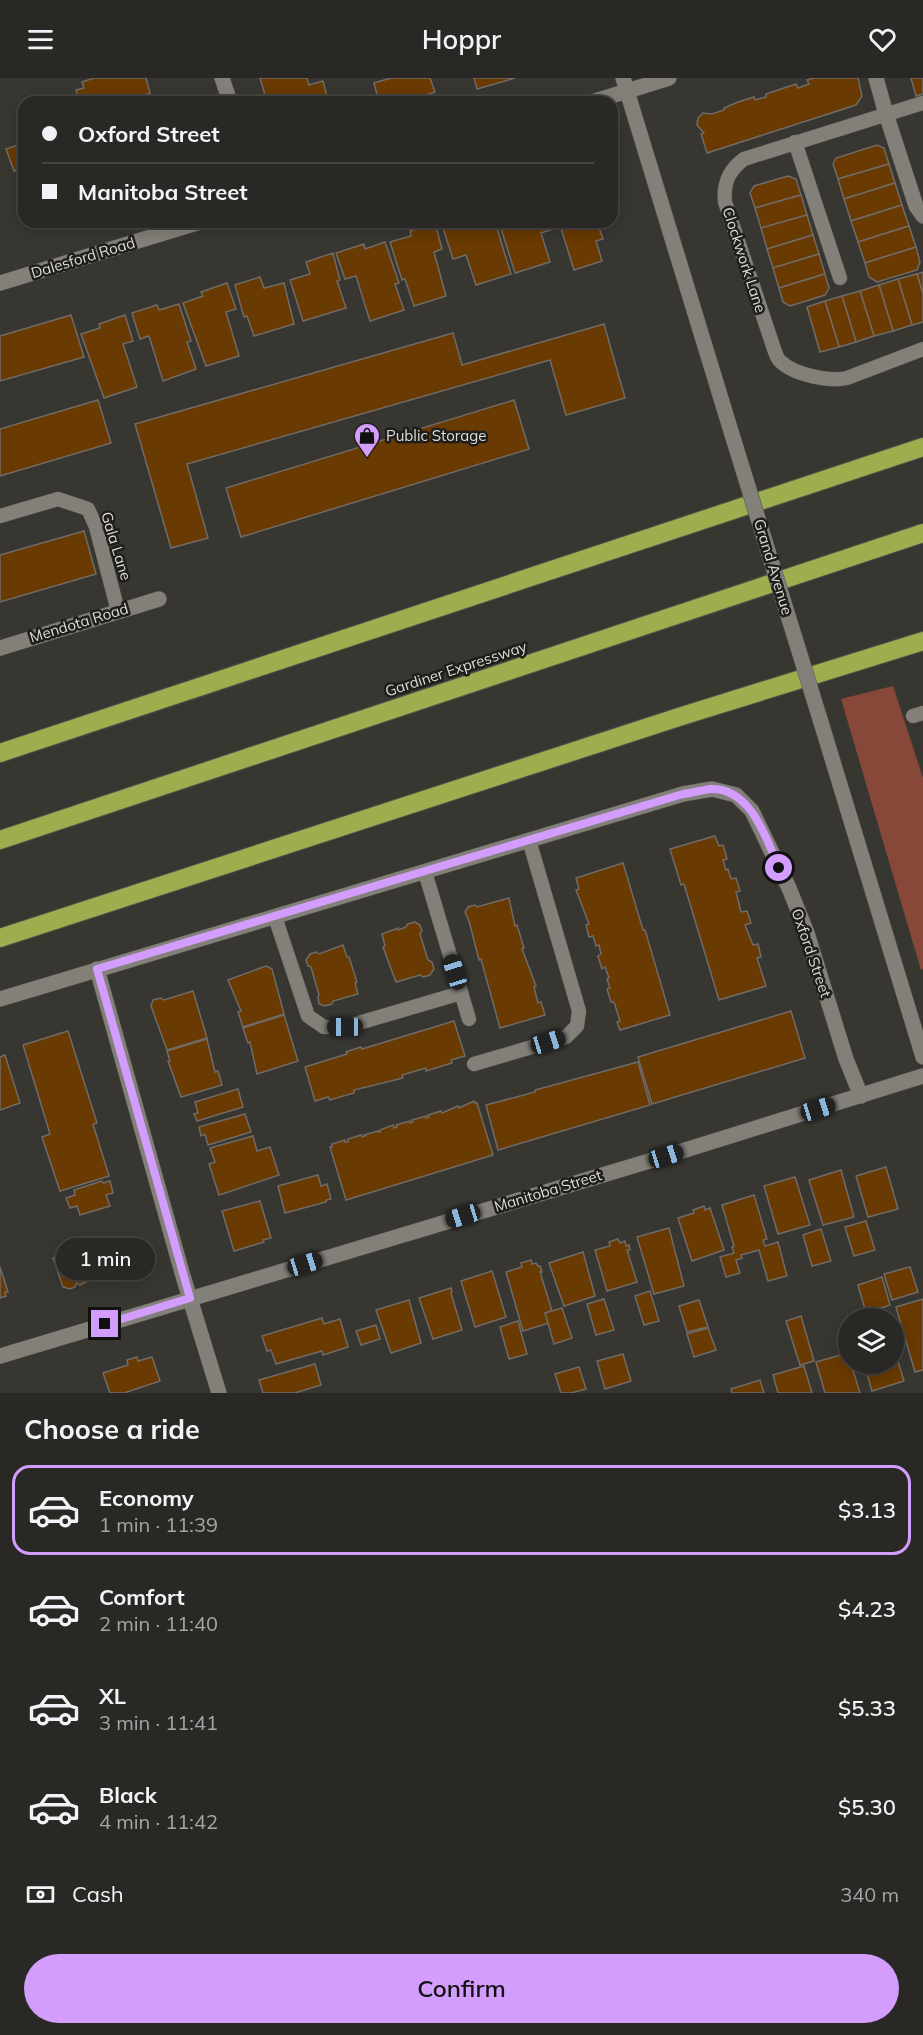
<!DOCTYPE html>
<html lang="en">
<head>
<meta charset="utf-8">
<style>
  body { margin:0; font-family:Mulish,sans-serif; background:#363432; color:#f1f3f6; height:100vh; display:flex; flex-direction:column; font-size:22px; white-space:nowrap }
  * { box-sizing:border-box; margin:0 }
  p { font-size:20px; color:#a5a6a7 }
  .icon { flex:none; width:33px; height:33px; fill:none; stroke:currentColor; stroke-width:2; stroke-linecap:round; stroke-linejoin:round }
  .map { position:relative; height:1315px; overflow:hidden }
  .sheet { display:flex; flex-direction:column; background:#2a2825; flex:1 }
  .sheet>* { flex:none }
  .top-card { position:absolute; left:18px; top:18px; width:600px; height:132px; border-radius:18px; box-shadow:0 3px 15px #0003,0 0 0 2px #464442; display:grid; align-content:center; height:132px; padding:0 24px; background:#2a2825 }
  .tools { position:absolute; left:838px; top:1230px; display:grid; gap:12px }
  .tools a { display:grid; place-items:center; width:66px; height:66px; border-radius:50%; background:#2a2825; box-shadow:0 3px 15px #0003,0 0 0 2px #464442; font-size:30px }
  .end { position:absolute; width:27px; height:27px; margin:-14px; border:8px solid #d29dfd; background:#111; box-shadow:0 0 0 3px #111 }
  .from { border-radius:50% }
  .bubble { position:absolute; height:42px; border-radius:21px; background:#2a2825; box-shadow:0 3px 15px #0003,0 0 0 2px #464442; font-size:20px; font-weight:600; line-height:42px; text-align:center }
  .car { position:absolute; width:18px; height:36px; margin:-18px -9px; border-radius:8px; box-shadow:0 0 4px 2px #0007; background:linear-gradient(#222 24%,#8ab4d8 0 40%,#222 0 76%,#8ab4d8 0 86%,#222 0) }
  .top-card b { display:flex; align-items:center; gap:21px; height:57px; font-size:22px }
  .top-card b+b { border-top:2px solid #464442 }
  .top-card i { width:15px; height:15px; background:#f1f3f6 }
  ul { padding:0; list-style:none }
  li { display:flex; align-items:center; gap:18px; height:90px; margin:0 12px 9px; padding:0 12px; border:3px solid transparent; border-radius:18px }
  li div { flex:1 }
  li b { display:block; font-size:22px }
  li em { font-style:normal; font-weight:600 }
  li.selected { border-color:#d29dfd }
  li>.icon { width:54px; height:54px; stroke-width:1.5 }
  h2 { padding:0 24px; font-size:27px; line-height:72px }
  .pay { display:flex; align-items:center; gap:15px; height:66px; padding:0 24px; font-size:22px }
  .pay p { margin-inline-start:auto }
  .cta { display:flex; gap:12px; margin-top:auto; padding:12px 24px }
  .cta a { flex:1; height:69px; border-radius:36px; background:#d29dfd; color:#111; font-size:24px; font-weight:600; line-height:69px; text-align:center }
  header { display:flex; justify-content:space-between; align-items:center; height:78px; padding:0 24px; background:#2a2825; font-size:27px; font-weight:600 }
  .map>svg:first-child { display:block }
  .forest { fill:#884839 }
  .building { fill:#693a01; stroke:#716b67; stroke-width:1.5 }
  .lines { fill:none; stroke-linecap:round; stroke-linejoin:round }
  .service-casing { stroke:#55534e; stroke-width:15 }
  .minor-casing { stroke:#55534e; stroke-width:16 }
  .motorway-casing { stroke:#55534e; stroke-width:20 }
  .service { stroke:#83807a; stroke-width:14 }
  .minor { stroke:#83807a; stroke-width:15 }
  .motorway { stroke:#9cae4d; stroke-width:18 }
  .minor-bridge-casing { stroke:#55534e; stroke-width:16; stroke-linecap:butt }
  .minor-bridge { stroke:#83807a; stroke-width:15 }
  .route { stroke:#d29dfd; stroke-width:8 }
  .labels { text-anchor:middle; stroke-width:5; stroke-linejoin:round; paint-order:stroke }
  .street-label { font-size:15px; fill:#dddcd8; stroke:#1f1e1b }
  .poi-label { font-size:15px; fill:#dddcd8; stroke:#1f1e1b; text-anchor:start }
</style>
</head>
<body>
<header><svg class="icon" aria-label="menu" viewBox="0 0 24 24"><path d="M4 6h16M4 12h16M4 18h16"/></svg>Hoppr<svg class="icon" aria-label="heart" viewBox="0 0 24 24"><path d="M12 20l-8-8c-3-5 5-10 8-4 3-6 11-1 8 4z"/></svg></header>
<div class="map">
<svg width="923" height="1315" viewBox="0 0 923 1315">
  <rect width="100%" height="100%" fill="#383631"/>
  <!-- forest -->
  <path class="forest" d="M893 608 923 700V891L921 892 841 621Z"/>
  <!-- building -->
  <g class="building">
    <path d="M94 0H146L150 15 124 24H80L76 12 84 10 82 4Z"/>
    <path d="M260 0H307L309 7 323 3 328 22 321 24H296L294 19 278 24H267Z"/>
    <path d="M391 0H430L435 14 413 21V24H379L374 5Z"/>
    <path d="M474 0H515L477 11Z"/>
    <path d="M814 0H858L862 18 856 27 707 75 701 56 704 55 697 47 698 40 703 35 712 36 724 32V30L738 24 754 19 755 22 766 19V16L796 6 798 10 809 6 807 2Z"/>
    <path d="M911 0H923V16L916 18Z"/>
    <path d="M21 66 24 75V90L14 93 6 71Z"/>
    <path d="M877 67 884 70 889 86 838 101 833 86 836 80Z"/>
    <path d="M889 86 895 105 844 121 838 101Z"/>
    <path d="M788 98 796 101 801 117 755 130 750 115 754 108Z"/>
    <path d="M895 105 902 127 851 143 844 121Z"/>
    <path d="M801 117 807 137 761 150 755 130Z"/>
    <path d="M902 127 909 148 858 164 851 143Z"/>
    <path d="M807 137 813 157 767 171 761 150Z"/>
    <path d="M441 144H495L511 196 476 207 466 177 453 181Z"/>
    <path d="M499 144H551L553 151 541 155 550 184 515 195Z"/>
    <path d="M559 144H597L603 161 596 163 602 183 574 192Z"/>
    <path d="M435 145 442 171 434 174 446 218 414 228 405 201 402 202 390 164 411 158 410 153Z"/>
    <path d="M909 148 916 169 865 185 858 164Z"/>
    <path d="M813 157 819 176 773 190 767 171Z"/>
    <path d="M385 164 399 205 395 206 404 232 370 243 356 198 345 201 336 175 364 166 365 171Z"/>
    <path d="M916 169 920 184 917 192 877 204 869 199 865 185Z"/>
    <path d="M333 175 340 202 337 203 346 230 303 243 290 202 310 196 306 184Z"/>
    <path d="M819 176 825 196 779 210 773 190Z"/>
    <path d="M923 194V216L917 196Z"/>
    <path d="M825 196 829 210 825 217 790 228 783 224 779 210Z"/>
    <path d="M917 196 923 216V244L912 247 898 201Z"/>
    <path d="M260 199 264 210 284 205 294 246 254 258 247 238 244 239 235 207Z"/>
    <path d="M898 201 912 247 893 253 879 207Z"/>
    <path d="M227 205 236 231 226 234 239 278 206 288 183 225 203 218 201 214Z"/>
    <path d="M879 207 893 253 874 258 860 213Z"/>
    <path d="M860 213 874 258 856 264 842 218Z"/>
    <path d="M842 218 856 264 839 269 825 223Z"/>
    <path d="M825 223 839 269 820 274 807 229Z"/>
    <path d="M179 226 191 263 187 264 196 291 163 303 149 258 140 261 132 235 157 227 159 232Z"/>
    <path d="M71 237 84 279 0 303V258Z"/>
    <path d="M125 237 133 263 123 266 137 309 104 320 81 256 100 250 99 246Z"/>
    <path d="M604 246 625 320 566 337 550 282 187 386 208 460 171 470 135 346 453 255 462 287Z"/>
    <path d="M98 322 111 365 0 398V351Z"/>
    <path d="M514 322 529 371 241 459 226 410Z"/>
    <path d="M84 453 96 496 0 524V477Z"/>
    <path d="M715 758 719 768 723 767 727 781 723 782 726 792 728 791 731 801 736 800 740 813 736 814 741 834 747 833 751 845 745 847 753 867 758 866 761 879 757 880 766 908 719 922 684 806 681 807 670 771Z"/>
    <path d="M623 785 643 852H645L670 937 620 952 617 944 620 943 614 924H611L607 911 610 910 607 901 609 900 605 889 602 891 598 878 601 876 599 867 596 868 593 858 589 859 586 847 589 846 576 812 579 811 576 800Z"/>
    <path d="M509 820 515 848 517 847 524 870 522 871 536 908 534 909 538 925 541 924 545 937 500 950 481 881 479 882 469 843 465 834 468 829 475 827 477 829Z"/>
    <path d="M415 844 420 847 422 853 420 856 428 882 432 884 434 891 430 897 423 899 420 897 396 904 383 869 385 868 382 856 398 850V852L406 849 408 846Z"/>
    <path d="M343 867 347 879H349L357 904 355 905 358 916 333 923 332 926 325 928 319 926 318 919 319 917 311 889 308 888 306 882 310 876 316 874 319 876Z"/>
    <path d="M266 888 272 891 284 936 243 949 238 934 241 933 228 902Z"/>
    <path d="M193 913 207 960 167 972 151 928 153 922 161 920 164 922Z"/>
    <path d="M791 933 805 980 652 1026 638 979Z"/>
    <path d="M284 937 298 983 257 996 250 964 248 965 243 950Z"/>
    <path d="M454 943 465 978 451 982 452 985 426 993V990L402 997 403 1000 354 1012V1015L330 1022 328 1019 315 1023 305 989 347 976 346 974 361 969 362 971Z"/>
    <path d="M68 953 97 1045 93 1046 109 1098 60 1113 42 1059 50 1056 23 967Z"/>
    <path d="M207 961 215 994 218 993 222 1007 181 1019 168 983H170L167 973Z"/>
    <path d="M5 977 20 1025 0 1032V979Z"/>
    <path d="M638 984 650 1027 498 1072 486 1027 535 1014V1012Z"/>
    <path d="M238 1011 243 1029 197 1043 194 1036 198 1035 195 1024Z"/>
    <path d="M474 1023 475 1025H477L493 1077 346 1122 330 1069H332V1066L345 1062V1064H348V1061L361 1057 362 1059 365 1058 364 1057 378 1053V1054H380V1052L393 1047 394 1050 397 1049 396 1047 410 1043V1045L413 1044 412 1042 426 1038V1040L429 1039 428 1037 441 1033 442 1035 458 1028 459 1030Z"/>
    <path d="M245 1036 251 1054 208 1067 205 1056 201 1058 199 1049Z"/>
    <path d="M253 1058 257 1073 270 1069 279 1097 219 1117 209 1086 215 1084 210 1070Z"/>
    <path d="M886 1089 898 1131 868 1139 856 1098Z"/>
    <path d="M841 1092 854 1139 823 1147 809 1102Z"/>
    <path d="M318 1097 321 1108 327 1106 331 1121 326 1122V1124L285 1135 278 1108Z"/>
    <path d="M795 1099 810 1147 778 1156 764 1108Z"/>
    <path d="M102 1103 103 1105 110 1103 113 1115 106 1117 110 1128 80 1137 77 1128 70 1130 66 1120 75 1117 74 1112Z"/>
    <path d="M754 1117 767 1161 763 1162 765 1168 778 1164 787 1198 768 1203 759 1172 741 1177 742 1180 736 1182 740 1195 726 1199 720 1179 734 1175 732 1169 734 1168 722 1127Z"/>
    <path d="M260 1123 271 1160 263 1162 264 1164 234 1173 222 1133Z"/>
    <path d="M704 1128 705 1132 710 1130 724 1172 692 1183 678 1140 694 1135 693 1132Z"/>
    <path d="M866 1143 875 1172 854 1178 845 1149Z"/>
    <path d="M669 1150 684 1208 654 1216 637 1159Z"/>
    <path d="M821 1151 831 1183 812 1188 803 1157Z"/>
    <path d="M111 1159 118 1182 109 1185 113 1192 109 1200 103 1202 96 1199 80 1207 77 1205 75 1209 70 1211 63 1209 53 1180Z"/>
    <path d="M618 1161 620 1165 625 1163 626 1168 629 1167 630 1172H627L637 1204 607 1213 595 1172 610 1168 609 1164Z"/>
    <path d="M583 1174 595 1218 564 1228 549 1185Z"/>
    <path d="M531 1182 532 1186 536 1185 538 1188H540L542 1194H540L552 1233 545 1235 549 1245 523 1253 506 1194 522 1189 521 1185Z"/>
    <path d="M0 1189 8 1214H5L6 1218 0 1220Z"/>
    <path d="M910 1189 918 1214 892 1222 884 1196Z"/>
    <path d="M492 1193 506 1239 475 1249 461 1203Z"/>
    <path d="M882 1199 890 1227 866 1235 858 1207Z"/>
    <path d="M451 1210 452 1214 451 1215 462 1252 433 1261 419 1220Z"/>
    <path d="M650 1213 659 1243 644 1247 635 1218Z"/>
    <path d="M604 1221 614 1252 596 1257 587 1226Z"/>
    <path d="M923 1221V1292L915 1294 896 1229Z"/>
    <path d="M409 1222 421 1265 391 1275 376 1232Z"/>
    <path d="M699 1222 708 1249 687 1254 679 1228Z"/>
    <path d="M562 1230 572 1260 554 1266 545 1235Z"/>
    <path d="M801 1238 814 1283 800 1287 786 1243Z"/>
    <path d="M322 1240 324 1246 340 1241 348 1269 323 1277 322 1273 276 1286 271 1272 267 1273 262 1258Z"/>
    <path d="M518 1243 527 1276 509 1281 500 1249Z"/>
    <path d="M376 1247 380 1261 361 1267 356 1253Z"/>
    <path d="M708 1250 716 1272 694 1279 687 1256Z"/>
    <path d="M894 1270 904 1303 872 1313 864 1286H894Z"/>
    <path d="M848 1275 849 1286H851L860 1315H825L816 1284Z"/>
    <path d="M623 1276 631 1303 605 1311 597 1283Z"/>
    <path d="M137 1279 138 1283 152 1279 160 1303 124 1315H110L103 1295 128 1287 127 1282Z"/>
    <path d="M315 1286 321 1307 295 1315H263L259 1302Z"/>
    <path d="M804 1288 812 1315H778L773 1297Z"/>
    <path d="M579 1289 586 1311 571 1315H561L555 1296Z"/>
    <path d="M760 1302 764 1315H732L731 1311Z"/>
  </g>
  <g class="lines">
    <defs>
      <g id="service">
        <path d="M923 25 744 81C729 92 723 105 725 124L774 271C776 276 777 281 781 284 795 297 830 304 847 300L923 271"/>
        <path d="M795 64 840 200"/>
        <path d="M0 438 58 421 88 431 96 449 118 533"/>
        <path d="M913 638 923 635"/>
        <path d="M425 794 469 941"/>
        <path d="M275 839 308 938 324 949H345L461 915"/>
        <path d="M474 986 566 959 577 948 579 933 529 762"/>
      </g>
      <g id="minor">
        <path d="M222 0 230 24"/>
        <path d="M623 0 734 363"/>
        <path d="M876 0 886 36 916 128 923 138"/>
        <path d="M592 24 669 0"/>
        <path d="M0 205 200 144"/>
        <path d="M0 570 159 521"/>
        <path d="M820 641 923 979"/>
        <path d="M97 891 183 1198 219 1315"/>
        <path d="M0 921 683 716 712 711 736 717 752 733 789 810 807 855 846 981 861 1018"/>
        <path d="M0 1278 666 1078 923 998"/>
      </g>
      <g id="motorway">
        <path d="M0 675 923 369"/>
        <path d="M0 762 923 455"/>
        <path d="M0 860 682 638 923 563"/>
      </g>
    </defs>
    <!-- service casing -->
    <use href="#service" class="service-casing"/>
    <!-- minor casing -->
    <use href="#minor" class="minor-casing"/>
    <!-- motorway casing -->
    <use href="#motorway" class="motorway-casing"/>
    <!-- service -->
    <use href="#service" class="service"/>
    <!-- minor -->
    <use href="#minor" class="minor"/>
    <!-- motorway -->
    <use href="#motorway" class="motorway"/>
    <defs>
      <path id="minor-bridge" d="M734 363 820 641"/>
    </defs>
    <!-- minor-bridge casing -->
    <use href="#minor-bridge" class="minor-bridge-casing"/>
    <!-- minor-bridge -->
    <use href="#minor-bridge" class="minor-bridge"/>
  </g>
  <g class="lines">
    <!-- route -->
    <path class="route" d="M105 1246 190 1220 97 891 683 716C692 715 702 712 711 711 751 710 766 760 779 790"/>
  </g>
  <!-- icons -->
  <defs>
    <symbol id="shop-pin" viewBox="-11 -11 22 30"><path d="M0 17L-7.5 6A9.5 9.5 0 1 1 7.5 6Z" fill="#d29dfd" stroke="#1f1e1b"/><path d="M-5-2.5h2.3a2.7 3.5 0 0 1 5.4 0H5L5.5 6h-11ZM-1.5-2.5h3a1.5 2.3 0 0 0-3 0Z" fill="#111"/></symbol>
  </defs>
  <g fill-rule="evenodd">
    <use href="#shop-pin" x="352" y="343" width="30" height="40"/>
  </g>
  <g class="labels">
    <!-- street labels -->
    <g class="street-label">
      <text transform="translate(83 180) rotate(-17)" y="5">Dalesford Road</text>
      <text transform="translate(744 182) rotate(72)" y="5">Clockwork Lane</text>
      <text transform="translate(116 468) rotate(73)" y="5">Gala Lane</text>
      <text transform="translate(773 489) rotate(73)" y="5">Grand Avenue</text>
      <text transform="translate(79 545) rotate(-17)" y="5">Mendota Road</text>
      <text transform="translate(456 591) rotate(-18)" y="5">Gardiner Expressway</text>
      <text transform="translate(811 875) rotate(71)" y="5">Oxford Street</text>
      <text transform="translate(548 1113) rotate(-17)" y="5">Manitoba Street</text>
    </g>
    <!-- poi labels -->
    <g class="poi-label">
      <text x="386" y="363">Public Storage</text>
    </g>
  </g>
</svg>
<div class="tools">
<a><svg class="icon" aria-label="layers" viewBox="0 0 24 24"><path d="M12 4l9 5-9 5-9-5zM3 14l9 5 9-5"/></svg></a>
</div>
<i class="end from" style="left:779px;top:790px"></i>
<i class="end" style="left:105px;top:1246px"></i>
<div class="bubble" style="left:56px;top:1160px;width:99px">1 min</div>
<i class="car" style="left:455px;top:894px;rotate:343deg"></i>
<i class="car" style="left:345px;top:949px;rotate:270deg"></i>
<i class="car" style="left:548px;top:964px;rotate:73deg"></i>
<i class="car" style="left:818px;top:1031px;rotate:73deg"></i>
<i class="car" style="left:666px;top:1078px;rotate:73deg"></i>
<i class="car" style="left:463px;top:1138px;rotate:253deg"></i>
<i class="car" style="left:305px;top:1186px;rotate:73deg"></i>
<div class="top-card">
<b><i class="from"></i>Oxford Street</b>
<b><i></i>Manitoba Street</b>
</div>
</div>
<section class="sheet">
<h2>Choose a ride</h2>
<ul>
<li class="selected"><svg class="icon" aria-label="car" viewBox="0 0 24 24"><path d="M5 17H2v-5l4-1 3-4h7l3 4 3 1v5h-3M9 17h6M6 11h13"/><circle cx="7" cy="17" r="2"/><circle cx="17" cy="17" r="2"/></svg><div><b>Economy</b><p>1 min · 11:39</p></div><em>$3.13</em></li>
<li><svg class="icon" aria-label="car" viewBox="0 0 24 24"><path d="M5 17H2v-5l4-1 3-4h7l3 4 3 1v5h-3M9 17h6M6 11h13"/><circle cx="7" cy="17" r="2"/><circle cx="17" cy="17" r="2"/></svg><div><b>Comfort</b><p>2 min · 11:40</p></div><em>$4.23</em></li>
<li><svg class="icon" aria-label="car" viewBox="0 0 24 24"><path d="M5 17H2v-5l4-1 3-4h7l3 4 3 1v5h-3M9 17h6M6 11h13"/><circle cx="7" cy="17" r="2"/><circle cx="17" cy="17" r="2"/></svg><div><b>XL</b><p>3 min · 11:41</p></div><em>$5.33</em></li>
<li><svg class="icon" aria-label="car" viewBox="0 0 24 24"><path d="M5 17H2v-5l4-1 3-4h7l3 4 3 1v5h-3M9 17h6M6 11h13"/><circle cx="7" cy="17" r="2"/><circle cx="17" cy="17" r="2"/></svg><div><b>Black</b><p>4 min · 11:42</p></div><em>$5.30</em></li>
</ul>
<div class="pay"><svg class="icon" aria-label="cash" viewBox="0 0 24 24"><path d="M3 7h18v10H3z"/><circle cx="12" cy="12" r="2"/></svg>Cash<p>340 m</p></div>
<div class="cta"><a>Confirm</a></div>
</section>
</body>
</html>
